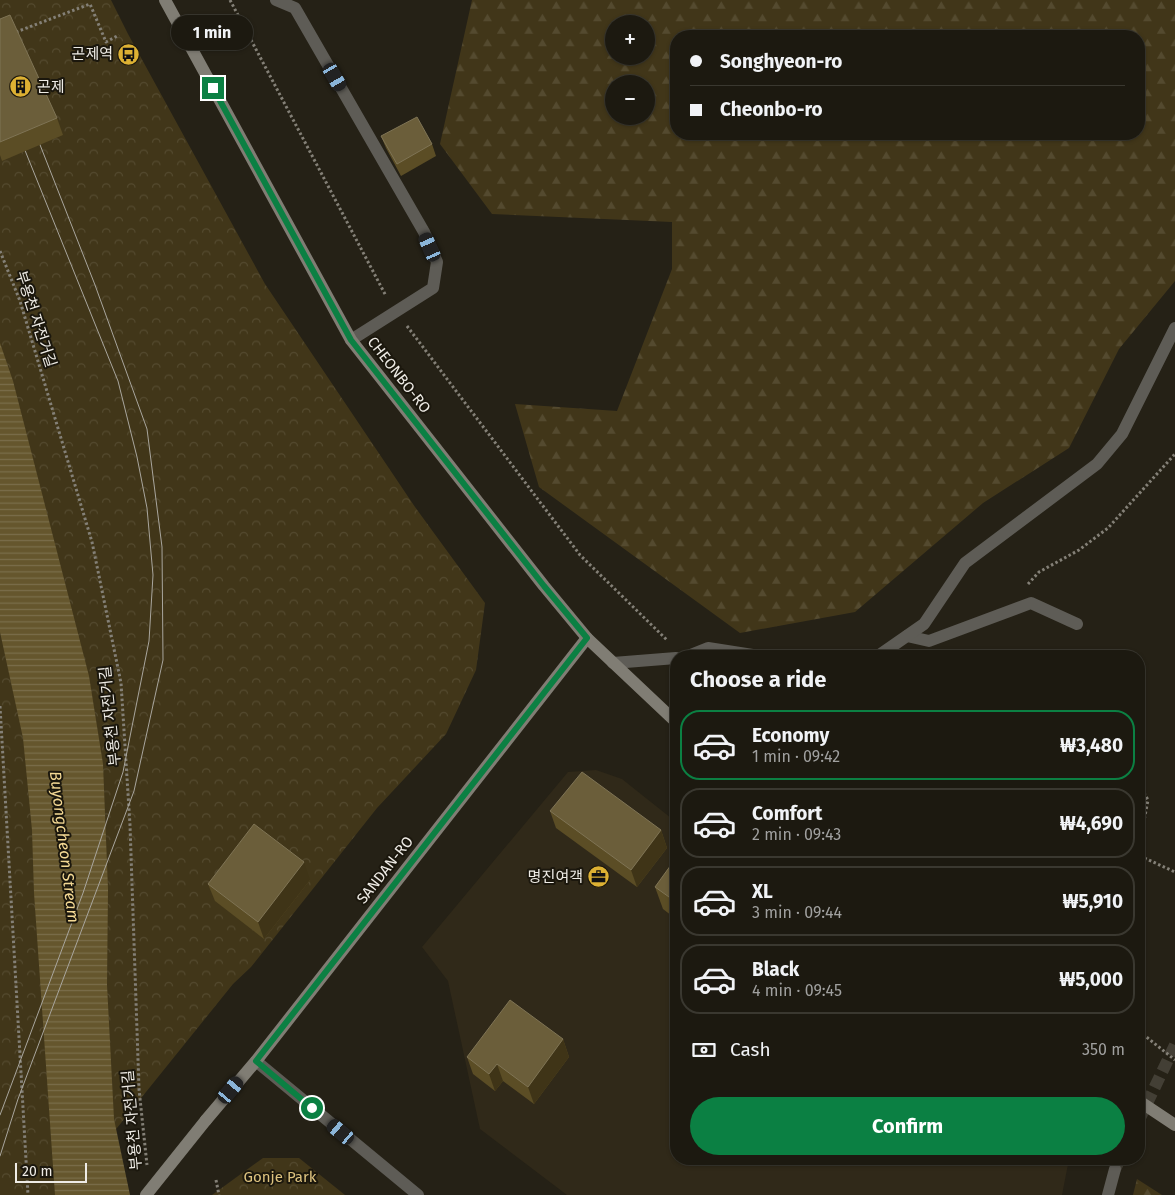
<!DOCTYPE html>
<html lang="en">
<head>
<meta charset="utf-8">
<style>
  body { margin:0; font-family:"Fira Sans","Noto Sans KR",sans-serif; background:#252219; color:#f1f3f6; height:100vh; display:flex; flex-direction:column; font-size:19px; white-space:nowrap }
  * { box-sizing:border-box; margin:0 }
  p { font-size:16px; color:#a0a09f }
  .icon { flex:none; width:28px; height:28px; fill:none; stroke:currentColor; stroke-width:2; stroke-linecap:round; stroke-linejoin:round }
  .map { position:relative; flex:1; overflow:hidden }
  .sheet { position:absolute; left:670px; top:650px; width:475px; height:515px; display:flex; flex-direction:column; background:#1c1910; border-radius:20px; box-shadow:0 1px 4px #0004,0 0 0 1px #3a3830 }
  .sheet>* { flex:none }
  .guide { position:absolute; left:670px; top:30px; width:475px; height:110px; border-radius:20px; box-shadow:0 1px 4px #0004,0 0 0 1px #3a3830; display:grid; align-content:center; height:110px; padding:0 20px; background:#1c1910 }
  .fabs { position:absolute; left:605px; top:15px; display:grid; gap:10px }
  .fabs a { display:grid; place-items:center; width:50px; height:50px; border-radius:50%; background:#1c1910; box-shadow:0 1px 4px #0004,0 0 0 1px #3a3830; font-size:25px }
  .scale { position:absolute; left:15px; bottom:12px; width:72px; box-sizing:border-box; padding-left:5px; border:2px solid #eeebe5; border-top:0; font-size:14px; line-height:18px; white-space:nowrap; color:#eeebe5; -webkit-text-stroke:4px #1b170d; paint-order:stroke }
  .end { position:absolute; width:22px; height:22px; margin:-11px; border:6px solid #0b8043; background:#fff; box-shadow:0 0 0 2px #fff }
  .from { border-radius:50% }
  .bubble { position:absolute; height:35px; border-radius:18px; background:#1c1910; box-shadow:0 1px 4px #0004,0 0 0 1px #3a3830; font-size:16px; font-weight:700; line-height:35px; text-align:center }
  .car { position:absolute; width:15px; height:30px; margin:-15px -8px; border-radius:6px; box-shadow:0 0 4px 1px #0007; background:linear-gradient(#222 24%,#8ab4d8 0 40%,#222 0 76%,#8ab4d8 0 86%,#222 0) }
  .guide b { display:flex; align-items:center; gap:18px; height:48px; font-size:19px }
  .guide b+b { border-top:1px solid #3a3830 }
  .guide i { width:12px; height:12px; background:#f1f3f6 }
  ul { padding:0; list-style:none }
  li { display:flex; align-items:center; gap:15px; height:70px; margin:0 10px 8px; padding:0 10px; border:2px solid #3a3830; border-radius:20px }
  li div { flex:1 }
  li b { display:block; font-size:19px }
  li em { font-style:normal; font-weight:700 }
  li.active { border-color:#0b8043 }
  li>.icon { width:45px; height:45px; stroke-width:1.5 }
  h2 { padding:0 20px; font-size:22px; line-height:60px }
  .pay { display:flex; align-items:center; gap:12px; height:55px; padding:0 20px; font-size:19px }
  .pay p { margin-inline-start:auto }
  .primary-button { display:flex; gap:10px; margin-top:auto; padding:10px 20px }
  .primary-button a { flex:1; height:58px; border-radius:30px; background:#0b8043; color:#fff; font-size:20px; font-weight:700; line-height:58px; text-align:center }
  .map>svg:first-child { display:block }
  .built { fill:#302919 }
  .forest { fill:url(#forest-firs); fill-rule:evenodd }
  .park { fill:url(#park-crowns) }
  .water { fill:url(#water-rules) }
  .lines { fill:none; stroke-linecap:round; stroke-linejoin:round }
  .minor-tunnel { stroke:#433f35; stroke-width:12; stroke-dasharray:12 6; stroke-linecap:butt }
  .path { stroke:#848077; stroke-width:3; stroke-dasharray:2.5 2.5; stroke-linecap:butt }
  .service { stroke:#5e5c56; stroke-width:12 }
  .minor { stroke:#5e5c56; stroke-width:12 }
  .secondary { stroke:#807d74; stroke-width:12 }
  .tram { stroke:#a9a69e; stroke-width:1 }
  .secondary-bridge { stroke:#807d74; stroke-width:12 }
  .wall { fill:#5b4d25 }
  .shaded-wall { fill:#3f3417 }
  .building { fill:#6b5e3a; stroke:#7f7455 }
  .route { stroke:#0b8043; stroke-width:6 }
  .labels { text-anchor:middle; stroke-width:4; stroke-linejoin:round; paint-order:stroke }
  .poi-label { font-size:15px; fill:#eeebe5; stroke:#1b170d; text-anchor:end }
  .street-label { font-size:15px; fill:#eeebe5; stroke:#1b170d }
  .park-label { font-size:15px; fill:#dec37f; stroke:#1b170d }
  .water-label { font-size:16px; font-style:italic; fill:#f4d994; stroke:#1b170d }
</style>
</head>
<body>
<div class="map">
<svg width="1175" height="1195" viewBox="0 0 1175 1195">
  <defs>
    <pattern id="forest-firs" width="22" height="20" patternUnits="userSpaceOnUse" patternTransform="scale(1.25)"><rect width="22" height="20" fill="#413619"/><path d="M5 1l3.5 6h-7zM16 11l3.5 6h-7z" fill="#544a2f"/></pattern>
    <pattern id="park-crowns" width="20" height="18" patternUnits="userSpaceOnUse" patternTransform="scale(1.25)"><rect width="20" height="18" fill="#413619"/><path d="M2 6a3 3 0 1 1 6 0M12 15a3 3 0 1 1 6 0" fill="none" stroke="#544a2f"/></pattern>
    <pattern id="water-rules" width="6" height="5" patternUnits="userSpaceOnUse" patternTransform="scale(1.25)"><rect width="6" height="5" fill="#65562d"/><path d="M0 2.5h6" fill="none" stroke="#7b6e4b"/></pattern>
  </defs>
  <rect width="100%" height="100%" fill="#252116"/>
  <!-- built -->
  <path class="built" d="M596 770 622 779 676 822V1159H1069L1062 1195H567L480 1129 448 981 422 947 568 772Z"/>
  <!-- forest -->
  <g class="forest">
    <path d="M472 0H1175V281L1119 349 1069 448 983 503 855 612 740 633 539 487 515 404 617 411 672 269V222L492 214 440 144ZM614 24H646V56H614ZM676 36H1139V134H676ZM614 84H646V116H614Z"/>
    <path d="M1137 1179 1162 1195H1133Z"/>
  </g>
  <!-- park -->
  <g class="park">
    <path d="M0 0H111L128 34 265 284 415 507 485 603 476 670 446 734 377 808 251 967 233 984 63 1195H0Z"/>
    <path d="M263 1158H299L345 1195H212Z"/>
  </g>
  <!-- water -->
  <path class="water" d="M0 343 13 381 89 676 103 764 108 889 107 985 114 1119 130 1195H55L34 893 32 830 23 738 0 632Z"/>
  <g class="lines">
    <!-- minor-tunnel -->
    <g class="minor-tunnel">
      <path d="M1139 1120 1175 1045"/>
      <path d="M1115 1169 1120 1159"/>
    </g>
    <!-- path -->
    <g class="path">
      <path d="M230 0 386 296"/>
      <path d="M16 32 90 4 106 42 119 35"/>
      <path d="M0 251 20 301 92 542 121 683 130 825 139 1089 147 1165"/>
      <path d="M407 326 580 555 667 640"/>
      <path d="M1028 584 1039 572 1079 550 1108 528 1175 454"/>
      <path d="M0 706 28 1195"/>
      <path d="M1139 784 1148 800 1140 842V856L1175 872"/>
      <path d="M1139 1031 1175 1060"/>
      <path d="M216 1180 219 1195"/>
    </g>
    <!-- service -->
    <path class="service" d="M907 636 929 641 1031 603 1077 624"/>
    <!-- minor -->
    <g class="minor">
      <path d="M276 0 295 8 424 232 437 262 433 288 351 340"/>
      <path d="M688 656 708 648 759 656"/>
      <path d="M878 656 924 624 965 563 1097 464 1122 434 1175 328"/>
      <path d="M613 663 676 658"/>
      <path d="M256 1061 418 1195"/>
      <path d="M1108 1195 1115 1169"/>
    </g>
    <!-- secondary -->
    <g class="secondary">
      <path d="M165 0 351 340 544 586 587 638 676 722"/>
      <path d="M1139 1101 1175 1125"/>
      <path d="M206 1120 256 1061 587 638"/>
    </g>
    <!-- tram -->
    <g class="tram">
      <path d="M0 1115 83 893 123 772 149 641 153 575 147 508 137 457 118 381 20 138"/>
      <path d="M0 1156 18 1099 134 791 163 660 162 547 147 429 95 285 35 132"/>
    </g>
    <!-- secondary-bridge -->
    <path class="secondary-bridge" d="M146 1195 206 1120"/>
  </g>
  <!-- wall -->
  <g class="wall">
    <path d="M0 19 57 118 63 135 2 161 0 155Z"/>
    <path d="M381 136 432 144 436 156 401 176 386 148Z"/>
    <path d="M550 811 661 830 667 848 637 887 556 828Z"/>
    <path d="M676 858V919L663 909 655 887Z"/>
    <path d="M310 880 264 939 215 901 208 884Z"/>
    <path d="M563 1039 569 1057 534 1104 503 1081 495 1091 473 1074 467 1057Z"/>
  </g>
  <!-- shaded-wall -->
  <g class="shaded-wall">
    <path d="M661 830 667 848 637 887 631 870Z"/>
    <path d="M304 862 310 880 264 939 258 922Z"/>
    <path d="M563 1039 569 1057 534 1104 528 1087Z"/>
    <path d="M497 1064 503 1081 495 1091 489 1074Z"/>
  </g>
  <!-- building -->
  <g class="building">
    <path d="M10 15 57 118 0 142V19Z"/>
    <path d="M417 117 432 144 397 164 381 136Z"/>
    <path d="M582 772 661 830 631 870 550 811Z"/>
    <path d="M254 824 304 862 258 922 208 884Z"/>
    <path d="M676 858V902L655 887Z"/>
    <path d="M510 1000 563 1039 528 1087 497 1064 489 1074 467 1057Z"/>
  </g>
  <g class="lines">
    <!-- route -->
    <path class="route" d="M213 88 351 340 544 586 587 638 256 1061 312 1108"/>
  </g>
  <!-- icons -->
  <defs>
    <symbol id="bus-disc" viewBox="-11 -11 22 22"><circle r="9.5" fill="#ddb133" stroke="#1b170d"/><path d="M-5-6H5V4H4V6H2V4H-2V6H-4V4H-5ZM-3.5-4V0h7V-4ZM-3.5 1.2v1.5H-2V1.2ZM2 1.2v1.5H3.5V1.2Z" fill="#111"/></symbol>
    <symbol id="building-disc" viewBox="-11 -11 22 22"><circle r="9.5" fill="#ddb133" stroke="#1b170d"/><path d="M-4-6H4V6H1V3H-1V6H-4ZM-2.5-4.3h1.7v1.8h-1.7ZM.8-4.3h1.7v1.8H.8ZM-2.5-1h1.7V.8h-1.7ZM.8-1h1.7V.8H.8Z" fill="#111"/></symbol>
    <symbol id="office-disc" viewBox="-11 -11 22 22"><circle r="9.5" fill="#ddb133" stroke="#1b170d"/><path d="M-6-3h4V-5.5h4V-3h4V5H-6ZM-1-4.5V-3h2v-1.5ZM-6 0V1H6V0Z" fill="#111"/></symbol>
  </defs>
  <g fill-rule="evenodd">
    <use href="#bus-disc" x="116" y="42" width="25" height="25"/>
    <use href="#building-disc" x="8" y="74" width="25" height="25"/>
    <use href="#office-disc" x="586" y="864" width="25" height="25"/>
  </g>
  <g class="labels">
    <!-- poi labels -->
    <g class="poi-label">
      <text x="113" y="59">곤제역</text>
      <text x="37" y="92" text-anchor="start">곤제</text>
      <text x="583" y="882">명진여객</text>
    </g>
    <!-- street labels -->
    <g class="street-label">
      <text transform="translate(36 319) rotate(72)" y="5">부용천 자전거길</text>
      <text transform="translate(399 375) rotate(52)" y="5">CHEONBO-RO</text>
      <text transform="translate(110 716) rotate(-96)" y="5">부용천 자전거길</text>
      <text transform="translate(385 870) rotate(-52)" y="5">SANDAN-RO</text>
      <text transform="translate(132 1120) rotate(-95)" y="5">부용천 자전거길</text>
    </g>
    <!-- park labels -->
    <g class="park-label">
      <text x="280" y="1182">Gonje Park</text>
    </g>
    <!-- water labels -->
    <g class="water-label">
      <text transform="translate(65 847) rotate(83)" y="6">Buyongcheon Stream</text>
    </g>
  </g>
</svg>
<div class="fabs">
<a>+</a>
<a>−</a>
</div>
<div class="scale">20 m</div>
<i class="end from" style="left:312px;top:1108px"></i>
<i class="end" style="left:213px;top:88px"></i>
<div class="bubble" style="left:171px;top:15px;width:82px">1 min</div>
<i class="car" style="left:335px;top:77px;rotate:150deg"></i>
<i class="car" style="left:430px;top:247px;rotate:336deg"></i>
<i class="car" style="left:231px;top:1090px;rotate:40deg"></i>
<i class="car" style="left:341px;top:1132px;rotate:310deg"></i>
<div class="guide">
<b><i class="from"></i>Songhyeon-ro</b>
<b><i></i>Cheonbo-ro</b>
</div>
<section class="sheet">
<h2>Choose a ride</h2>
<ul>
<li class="active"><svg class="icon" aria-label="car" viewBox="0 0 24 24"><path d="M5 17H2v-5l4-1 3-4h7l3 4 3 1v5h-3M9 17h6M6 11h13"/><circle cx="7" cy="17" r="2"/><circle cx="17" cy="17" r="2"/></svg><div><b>Economy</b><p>1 min · 09:42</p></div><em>₩3,480</em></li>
<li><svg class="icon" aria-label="car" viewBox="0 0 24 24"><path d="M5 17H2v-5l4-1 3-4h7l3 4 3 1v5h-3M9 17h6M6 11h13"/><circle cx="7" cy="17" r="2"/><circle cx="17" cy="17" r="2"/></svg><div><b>Comfort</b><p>2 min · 09:43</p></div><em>₩4,690</em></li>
<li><svg class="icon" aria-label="car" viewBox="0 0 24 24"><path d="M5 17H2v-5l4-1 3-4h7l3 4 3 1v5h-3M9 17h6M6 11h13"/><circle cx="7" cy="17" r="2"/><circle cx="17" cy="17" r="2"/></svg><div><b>XL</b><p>3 min · 09:44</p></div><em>₩5,910</em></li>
<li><svg class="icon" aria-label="car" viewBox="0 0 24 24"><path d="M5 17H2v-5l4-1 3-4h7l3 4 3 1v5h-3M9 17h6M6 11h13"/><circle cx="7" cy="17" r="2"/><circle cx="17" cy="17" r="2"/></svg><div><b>Black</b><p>4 min · 09:45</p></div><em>₩5,000</em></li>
</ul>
<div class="pay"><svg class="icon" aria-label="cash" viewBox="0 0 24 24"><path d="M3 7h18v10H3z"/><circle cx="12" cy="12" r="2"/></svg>Cash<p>350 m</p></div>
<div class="primary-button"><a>Confirm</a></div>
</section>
</div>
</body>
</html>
